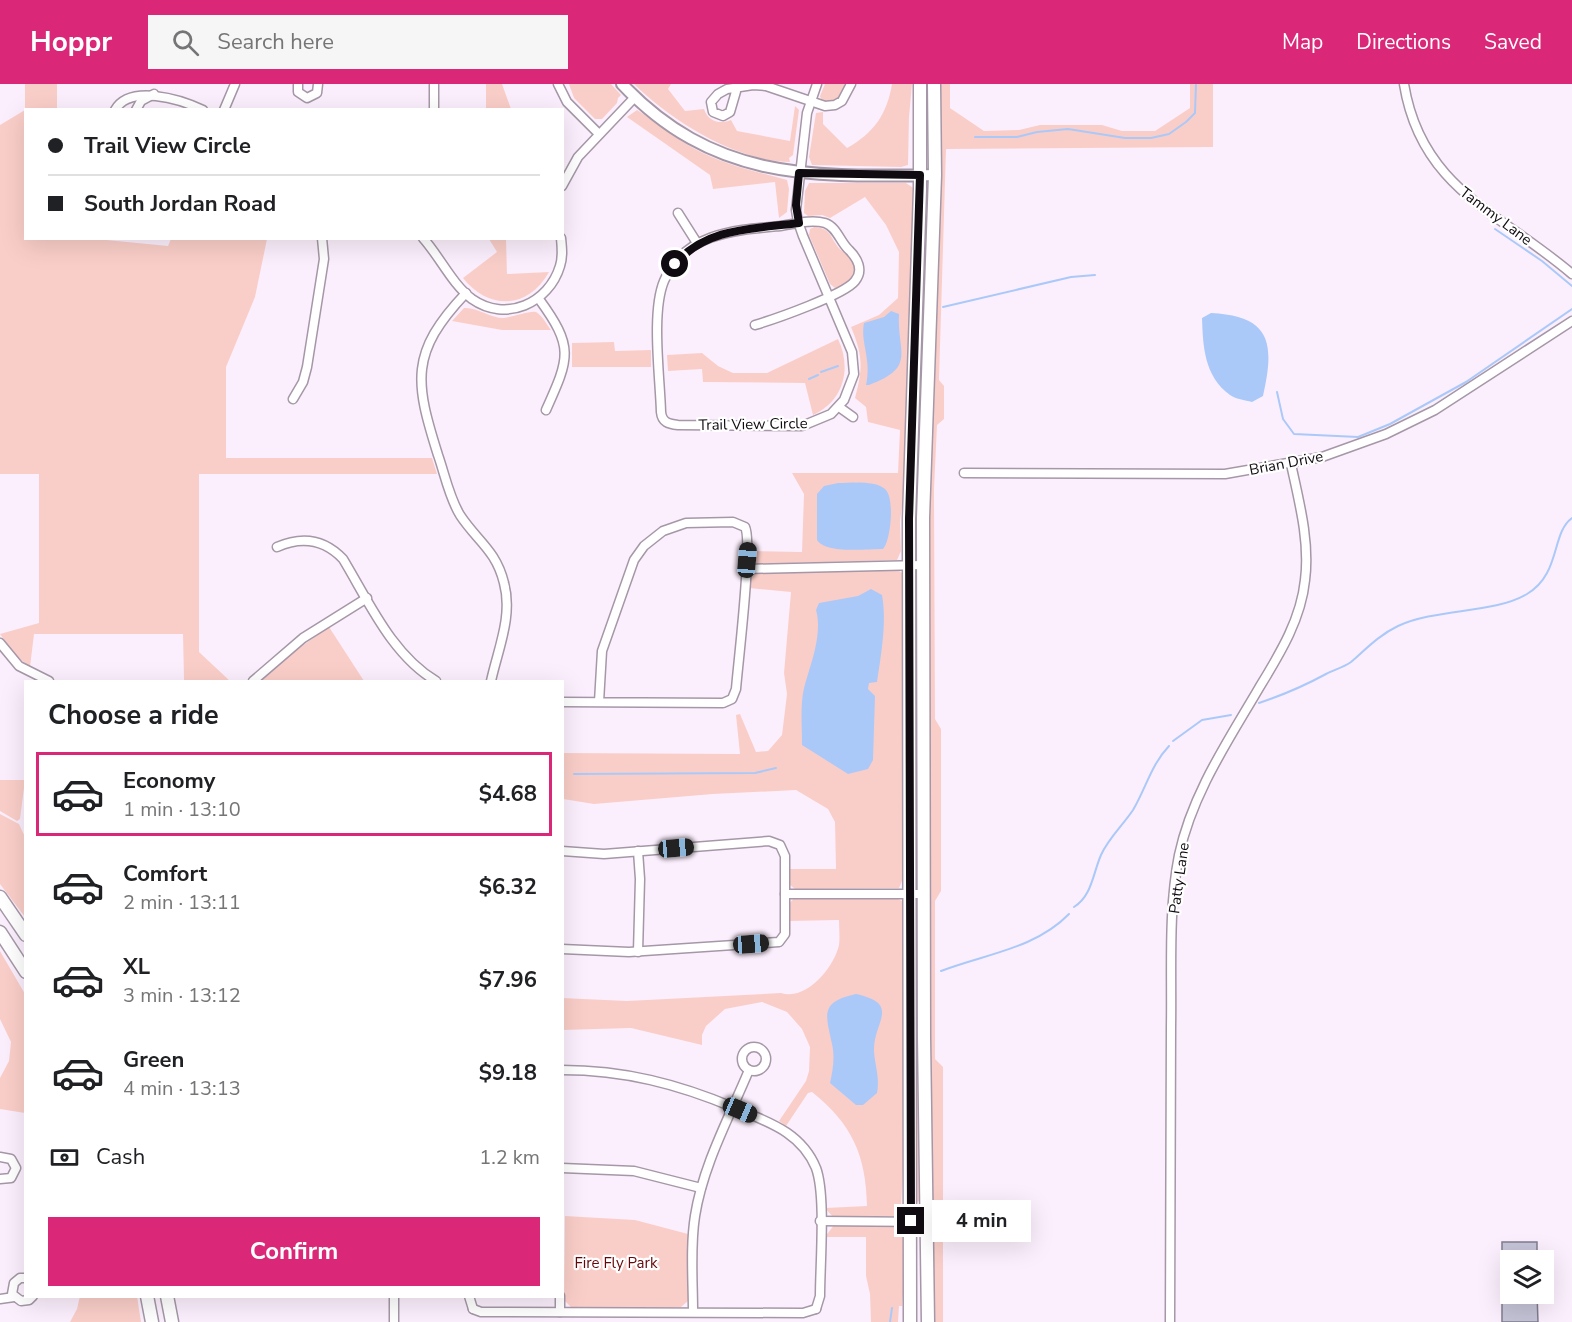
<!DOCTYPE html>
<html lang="en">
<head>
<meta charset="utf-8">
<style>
  body { margin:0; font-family:"Nunito Sans",sans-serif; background:#f6f6f6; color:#202124; height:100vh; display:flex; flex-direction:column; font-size:22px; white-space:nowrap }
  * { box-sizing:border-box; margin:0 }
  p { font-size:20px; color:#757577 }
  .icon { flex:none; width:33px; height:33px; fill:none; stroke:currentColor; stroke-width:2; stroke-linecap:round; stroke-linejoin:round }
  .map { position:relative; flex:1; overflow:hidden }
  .details { position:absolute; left:24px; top:596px; width:540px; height:618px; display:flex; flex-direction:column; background:#fff; border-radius:0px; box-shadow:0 6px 24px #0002 }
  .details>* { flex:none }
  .hud { position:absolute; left:24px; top:24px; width:540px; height:132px; border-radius:0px; box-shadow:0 6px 24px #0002; display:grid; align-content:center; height:132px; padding:0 24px; background:#fff }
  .buttons { position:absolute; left:1500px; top:1166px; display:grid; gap:12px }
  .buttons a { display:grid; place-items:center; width:54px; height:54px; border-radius:0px; background:#fff; box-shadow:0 6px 24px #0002; font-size:30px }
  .end { position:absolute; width:27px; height:27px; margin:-14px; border:8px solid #100b10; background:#fff; box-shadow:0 0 0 3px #fff }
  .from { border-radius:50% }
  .bubble { position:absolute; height:42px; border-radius:0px; background:#fff; box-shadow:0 6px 24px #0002; font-size:20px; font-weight:700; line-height:42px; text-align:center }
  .car { position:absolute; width:18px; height:36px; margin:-18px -9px; border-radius:8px; box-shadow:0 0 4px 2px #0007; background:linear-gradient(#222 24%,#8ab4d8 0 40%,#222 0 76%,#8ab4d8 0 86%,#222 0) }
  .hud b { display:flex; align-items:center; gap:21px; height:57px; font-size:22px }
  .hud b+b { border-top:2px solid #e0e0e0 }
  .hud i { width:15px; height:15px; background:#202124 }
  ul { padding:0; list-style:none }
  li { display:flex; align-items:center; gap:18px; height:84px; margin:0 12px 9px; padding:0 12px; border:3px solid transparent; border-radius:0px }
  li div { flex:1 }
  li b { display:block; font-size:22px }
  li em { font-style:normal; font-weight:700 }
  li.selected { border-color:#db2777 }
  li>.icon { width:54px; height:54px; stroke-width:1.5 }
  h2 { padding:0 24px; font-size:27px; line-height:72px }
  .pay { display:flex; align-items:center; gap:15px; height:66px; padding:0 24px; font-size:22px }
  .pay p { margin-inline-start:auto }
  .button { display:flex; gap:12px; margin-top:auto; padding:12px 24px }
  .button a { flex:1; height:69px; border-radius:0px; background:#db2777; color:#fff; font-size:24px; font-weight:700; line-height:69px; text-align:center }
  header { display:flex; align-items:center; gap:36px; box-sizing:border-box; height:84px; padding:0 30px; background:#db2777; color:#fff }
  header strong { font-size:28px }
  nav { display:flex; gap:33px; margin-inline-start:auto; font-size:21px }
  .search { width:420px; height:54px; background:#f6f6f6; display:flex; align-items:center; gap:15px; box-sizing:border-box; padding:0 21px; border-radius:0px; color:#757577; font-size:22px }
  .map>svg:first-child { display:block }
  .green { fill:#facec8 }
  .water { fill:#aac9f9 }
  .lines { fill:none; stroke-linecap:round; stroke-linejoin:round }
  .stream { stroke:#aac9f9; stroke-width:2 }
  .building { fill:#c5c3d7; stroke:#7f7d8f; stroke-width:1.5 }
  .minor-casing { stroke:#a597a7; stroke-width:11 }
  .tertiary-casing { stroke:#a597a7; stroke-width:14 }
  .secondary-casing { stroke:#a597a7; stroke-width:15 }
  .minor { stroke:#fff; stroke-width:8 }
  .tertiary { stroke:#fff; stroke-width:10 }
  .secondary { stroke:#fff; stroke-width:12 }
  .route { stroke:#100b10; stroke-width:8 }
  .labels { text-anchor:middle; stroke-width:4.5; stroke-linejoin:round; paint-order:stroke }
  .street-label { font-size:15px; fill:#100b10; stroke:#fff }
  .park-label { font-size:15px; fill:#66080b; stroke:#fff }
</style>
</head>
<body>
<header>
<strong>Hoppr</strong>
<div class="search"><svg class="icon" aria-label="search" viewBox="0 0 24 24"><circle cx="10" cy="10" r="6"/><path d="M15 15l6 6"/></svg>Search here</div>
<nav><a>Map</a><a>Directions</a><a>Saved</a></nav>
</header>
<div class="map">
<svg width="1572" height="1238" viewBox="0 0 1572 1238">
  <rect width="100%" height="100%" fill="#fceffd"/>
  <!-- green -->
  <g class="green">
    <path d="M25 0H57V25L26 26V154L96 155 168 162 171 155H267L255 213 226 283V374H432L437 390H199V568L230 597 184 596 183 550H34L30 583 15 571 0 550 39 539V390H0V41L25 26Z"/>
    <path d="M486 0H502L511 25H486Z"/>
    <path d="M569 0H611L621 11 618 14 617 19 602 35H595L574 14Z"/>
    <path d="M634 0H671L668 5 685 27 704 25C708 37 719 41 731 36L737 47 790 57 795 22 799 26 793 71 789 74 790 78C735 77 672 37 634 0Z"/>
    <path d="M825 0H846L839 14 829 18 821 15 820 12Z"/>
    <path d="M892 0H912L909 33 908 81 901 83 812 81 809 73 816 29 823 28V40L847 64C874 49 887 30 892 0Z"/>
    <path d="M939 0H950V24L984 47 1019 46 1040 41H1102L1122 47H1155L1190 24V0H1213V63L946 65 939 296 944 302V335L937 341 934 405 935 635 941 645V807L935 817V975L943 983V1238H933V1100L929 976 928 464Z"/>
    <path d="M637 26C657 38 674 54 695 65 724 81 755 87 787 96L789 105 787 128 779 134 775 98 713 105 710 91 627 33Z"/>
    <path d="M809 99H906L915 105 906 390 900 438 901 467 897 476 757 480 751 474 752 467 802 468 804 410 792 389H898L900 346 868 338 866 323 855 314C863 284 863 272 851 243L879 231 898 214 899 168 886 141 865 113 830 134 822 131 808 132 804 129 805 107Z"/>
    <path d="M814 143C830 144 830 152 838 163 842 168 849 171 852 176 859 190 848 201 835 204L830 200 809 151 810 145Z"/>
    <path d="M489 155H506L507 190 549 188C528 226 488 226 463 194L497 168Z"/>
    <path d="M922 158H925L926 224 918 462 915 470 913 436Z"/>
    <path d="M464 224C477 223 490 234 504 234 512 233 531 226 536 228 542 231 547 241 551 246H502L452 237Z"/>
    <path d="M838 255C852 284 844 317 813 331L805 299 703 298 702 285 668 287 667 271 702 269 718 282 733 289H767Z"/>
    <path d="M614 258 615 267 651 266V283H572V259Z"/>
    <path d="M898 486 903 490 906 725 902 797 899 804 795 805 790 801V785H836L835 738 828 725 796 706 713 710 594 720 563 715 562 669 740 670 736 631 740 630 756 668 768 667 782 651 787 610 784 589 791 508 749 504 750 495 755 489Z"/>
    <path d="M329 543 364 597H261L292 569Z"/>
    <path d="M914 570H916L920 609 919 791 917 797Z"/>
    <path d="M0 696H25L20 735 17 737 0 727Z"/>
    <path d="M0 730 19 740 25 753V833L0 800Z"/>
    <path d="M794 814H896L904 818 905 1042 901 1124 896 1132 833 1133 825 1124 867 1122C866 1071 852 1040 812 1008L808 1009 786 1042 779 1037 806 997 809 987 810 963 802 945 787 928 762 918 725 925 706 942 702 951V961L631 944 563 946 562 914 627 917 781 909C807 917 834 883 839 861 840 853 839 844 839 836L789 837V820Z"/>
    <path d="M0 867 25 910V1029L0 1025V994L9 977 11 958 0 935Z"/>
    <path d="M915 898 920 939 922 1112 914 1124Z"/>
    <path d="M565 1132 635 1136 688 1150V1217L681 1223H571L564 1216Z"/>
    <path d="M834 1141 895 1142 904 1147 905 1186 902 1222H899L898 1238H871L870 1210 866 1192V1153H825Z"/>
    <path d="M80 1212H137L141 1238H70L77 1225Z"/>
  </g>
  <!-- water -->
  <g class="water">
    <path d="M891 227 899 230C897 269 917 283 869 301H866C872 276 860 258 864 239L884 233Z"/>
    <path d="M1211 229C1271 232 1275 259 1263 312L1252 318C1245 316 1235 315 1230 311 1204 292 1203 262 1202 234Z"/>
    <path d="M838 399C851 399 875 396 885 405 895 413 891 457 883 465 867 465 826 470 817 456V410L824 402Z"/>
    <path d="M871 505 882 511C887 538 881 571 877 598L869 599 868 605 875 612 873 676 868 685 848 690 802 661C802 643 800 621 804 604 810 581 823 551 816 526L819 519 858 512Z"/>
    <path d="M856 910C902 920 873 938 874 967 875 982 880 994 877 1009L863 1021H856L830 999C833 986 835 973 832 960 826 931 819 918 856 910Z"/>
  </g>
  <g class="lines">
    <!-- stream -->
    <g class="stream">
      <path d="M975 53H1017L1037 48 1068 45 1125 54H1151L1169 50 1186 38 1195 29 1196 0"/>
      <path d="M1495 145 1542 177 1572 202"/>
      <path d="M943 223 1071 193 1095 191"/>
      <path d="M821 288 838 282"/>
      <path d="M809 295 818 291"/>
      <path d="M1277 308 1283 335 1294 350 1358 353 1390 340 1466 298 1572 225"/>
      <path d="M1259 619C1283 611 1304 602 1326 590 1334 586 1344 583 1351 578 1366 565 1379 551 1398 542 1437 524 1493 530 1527 510 1561 490 1551 449 1572 434"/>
      <path d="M1173 657 1202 636 1231 631"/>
      <path d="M574 690 755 689 776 684"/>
      <path d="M1074 823C1092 812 1093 789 1101 771 1108 755 1123 741 1133 726 1146 704 1151 681 1169 662"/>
      <path d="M941 887C985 870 1035 865 1069 830"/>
      <path d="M890 1238 892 1224"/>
    </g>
  </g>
  <!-- building -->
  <path class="building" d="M1502 1158H1537V1176H1510V1209H1537L1538 1238H1502Z"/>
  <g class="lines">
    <defs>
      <g id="minor">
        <path d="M298 0V8L307 14 317 9 318 0"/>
        <path d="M434 0V26"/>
        <path d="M558 0 567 18 599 50"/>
        <path d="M1404 0C1421 105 1501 129 1572 190"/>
        <path d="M737 4 730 28 723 32 713 28 711 18 718 10 727 5 753 1 766 2 825 22 835 21 842 17 851 0"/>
        <path d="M115 26C130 0 180 15 203 26"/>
        <path d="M136 26 141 17 154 10"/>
        <path d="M224 26 235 0"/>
        <path d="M562 102 578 73 635 13"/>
        <path d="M678 129 697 159"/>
        <path d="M423 154C440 173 452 200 472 215 506 239 549 219 560 182 563 173 562 164 561 154"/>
        <path d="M466 209C409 269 415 298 438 371 445 391 449 413 460 431 477 457 496 466 504 499 513 532 498 565 491 597"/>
        <path d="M539 215C574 263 570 273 546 326"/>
        <path d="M755 241C775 235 844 211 855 197 864 186 857 174 849 166 840 158 837 143 825 139 811 135 794 140 780 142 735 146 684 149 664 197 651 228 660 293 661 328 662 338 668 340 678 341L802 342 831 330 844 316 854 290 852 268 803 152C800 144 797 135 796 126L807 29 817 0"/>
        <path d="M293 315 303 298 307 283 324 175 322 154"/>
        <path d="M839 323 853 333"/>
        <path d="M964 389 1225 390 1322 373 1386 350 1435 326 1572 237"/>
        <path d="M277 463C302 452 324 455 343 475 369 518 392 571 436 597"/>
        <path d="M746 485 923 481"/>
        <path d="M0 559 19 582 49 597"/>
        <path d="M253 597 303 554 367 514"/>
        <path d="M562 618 723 619 732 615 736 605C738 579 753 458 745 443L733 438 686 439 663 447 644 462 634 476 602 567 599 618"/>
        <path d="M562 767 604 770 769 757 780 761 785 772V850L779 858 629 868 562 865"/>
        <path d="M785 810H925"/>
        <path d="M638 868 640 795 638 767"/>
        <circle cx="754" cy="975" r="12"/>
        <path d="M562 986C624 986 678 1000 735 1024 768 1038 801 1048 816 1084 826 1111 820 1180 820 1212L816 1225"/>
        <path d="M0 1073 11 1075 16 1084 11 1094 0 1095"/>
        <path d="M562 1084 634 1087 701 1104"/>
        <path d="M820 1137 928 1138"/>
        <path d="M26 1194H20L14 1199 12 1210 21 1217 29 1216 33 1212"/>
        <path d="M394 1212V1238"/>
        <path d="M469 1212 473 1225"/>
        <path d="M0 1215 14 1213"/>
        <path d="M473 1225 481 1228 803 1229 816 1225"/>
        <path d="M560 1228V1212"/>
        <path d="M693 1228C693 1197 690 1163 695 1132 703 1081 729 1034 749 986"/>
        <path d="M1170 1238C1171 1140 1170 1041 1171 943 1172 886 1168 827 1179 771 1192 710 1228 657 1259 604 1279 571 1301 536 1305 496 1310 458 1299 417 1291 380"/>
      </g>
      <path id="tertiary" d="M622 0C714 97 812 93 935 91"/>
      <g id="secondary">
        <path d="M0 813 26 851"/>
        <path d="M0 848 26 888"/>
        <path d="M147 1212 152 1238"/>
        <path d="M167 1212 172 1238"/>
        <path d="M910 1238 909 435 920 105V0"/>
        <path d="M928 1238 924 953 923 434 935 91 934 0"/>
      </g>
    </defs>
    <!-- minor casing -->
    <use href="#minor" class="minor-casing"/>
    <!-- tertiary casing -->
    <use href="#tertiary" class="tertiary-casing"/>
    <!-- secondary casing -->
    <use href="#secondary" class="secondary-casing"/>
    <!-- minor -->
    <use href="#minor" class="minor"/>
    <!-- tertiary -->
    <use href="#tertiary" class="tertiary"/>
    <!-- secondary -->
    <use href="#secondary" class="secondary"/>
  </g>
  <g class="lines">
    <!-- route -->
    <path class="route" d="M675 180C707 143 754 145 799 139L796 121 799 89 920 91 909 435 911 1137"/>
  </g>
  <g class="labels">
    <!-- street labels -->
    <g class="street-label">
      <text transform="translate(1496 132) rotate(37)" y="5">Tammy Lane</text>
      <text transform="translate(753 340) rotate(-1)" y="5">Trail View Circle</text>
      <text transform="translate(1286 379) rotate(-11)" y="5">Brian Drive</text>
      <text transform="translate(1179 794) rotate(-82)" y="5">Patty Lane</text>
    </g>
    <!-- park labels -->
    <g class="park-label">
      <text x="616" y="1184">Fire Fly Park</text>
    </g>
  </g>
</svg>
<div class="buttons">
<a><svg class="icon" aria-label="layers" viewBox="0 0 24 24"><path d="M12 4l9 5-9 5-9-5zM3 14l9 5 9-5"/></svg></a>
</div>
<i class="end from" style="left:675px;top:180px"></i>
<i class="end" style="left:911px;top:1137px"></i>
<div class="bubble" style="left:932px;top:1116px;width:99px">4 min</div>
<i class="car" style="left:747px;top:476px;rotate:5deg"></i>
<i class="car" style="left:676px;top:764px;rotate:85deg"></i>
<i class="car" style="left:751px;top:860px;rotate:86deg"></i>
<i class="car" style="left:740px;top:1026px;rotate:113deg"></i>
<div class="hud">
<b><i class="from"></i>Trail View Circle</b>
<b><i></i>South Jordan Road</b>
</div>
<section class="details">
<h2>Choose a ride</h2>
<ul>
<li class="selected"><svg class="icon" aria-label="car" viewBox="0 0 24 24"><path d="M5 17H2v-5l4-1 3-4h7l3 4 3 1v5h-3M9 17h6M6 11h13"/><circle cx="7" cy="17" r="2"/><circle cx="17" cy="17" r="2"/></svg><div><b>Economy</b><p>1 min · 13:10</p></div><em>$4.68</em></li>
<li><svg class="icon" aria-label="car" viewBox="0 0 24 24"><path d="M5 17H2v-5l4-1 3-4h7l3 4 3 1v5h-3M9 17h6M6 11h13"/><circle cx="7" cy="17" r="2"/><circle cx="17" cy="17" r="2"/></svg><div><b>Comfort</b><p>2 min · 13:11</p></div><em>$6.32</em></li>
<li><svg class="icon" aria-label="car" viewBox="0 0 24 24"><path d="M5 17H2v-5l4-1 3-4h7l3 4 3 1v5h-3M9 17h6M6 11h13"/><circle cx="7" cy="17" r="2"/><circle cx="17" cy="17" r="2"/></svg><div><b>XL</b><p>3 min · 13:12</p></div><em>$7.96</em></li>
<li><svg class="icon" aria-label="car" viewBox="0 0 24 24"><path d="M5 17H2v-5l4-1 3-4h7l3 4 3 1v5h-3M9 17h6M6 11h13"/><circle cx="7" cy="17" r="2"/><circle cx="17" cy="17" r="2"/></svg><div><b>Green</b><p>4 min · 13:13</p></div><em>$9.18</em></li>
</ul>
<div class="pay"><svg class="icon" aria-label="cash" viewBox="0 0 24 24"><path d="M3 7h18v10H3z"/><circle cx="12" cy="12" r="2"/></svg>Cash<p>1.2 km</p></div>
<div class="button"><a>Confirm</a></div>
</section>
</div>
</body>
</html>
